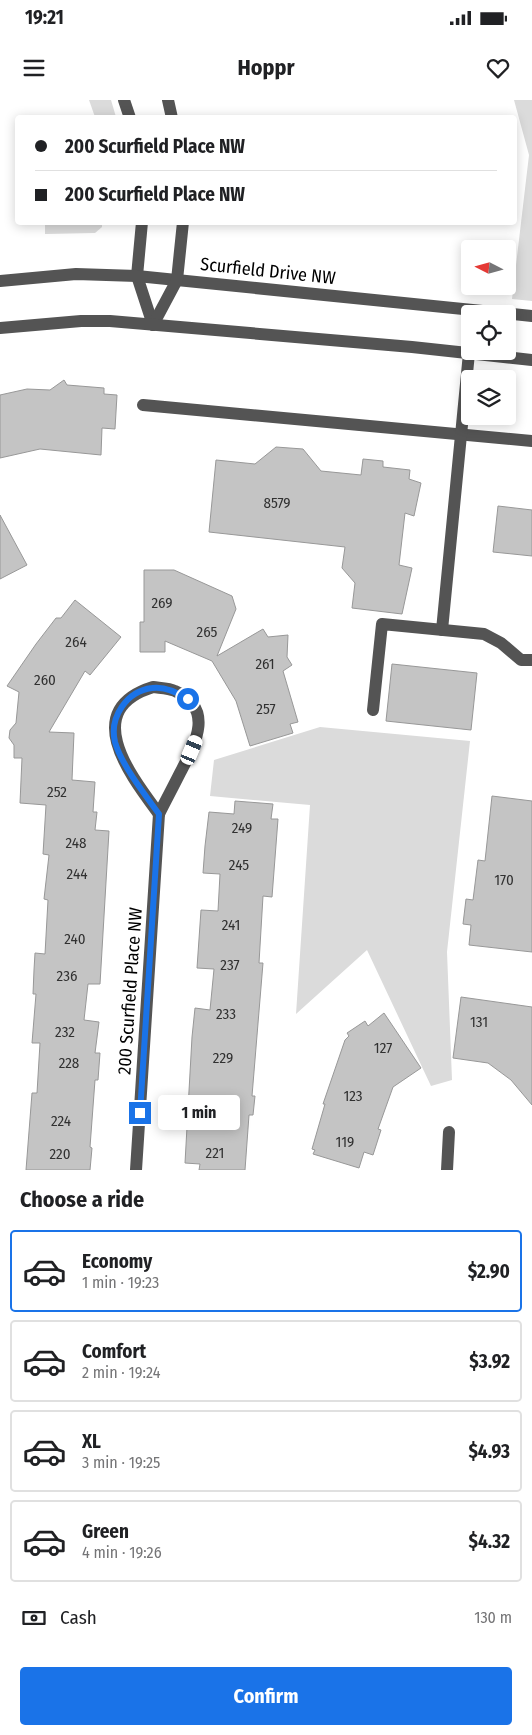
<!DOCTYPE html>
<html lang="en">
<head>
<meta charset="utf-8">
<style>
  body { margin:0; font-family:"Fira Sans Condensed",sans-serif; background:#f6f6f6; color:#202124; height:100vh; display:flex; flex-direction:column; font-size:19px; white-space:nowrap }
  * { box-sizing:border-box; margin:0 }
  p { font-size:16px; color:#757577 }
  .icon { flex:none; width:28px; height:28px; fill:none; stroke:currentColor; stroke-width:2; stroke-linecap:round; stroke-linejoin:round }
  .map { position:relative; height:1070px; overflow:hidden }
  .details { display:flex; flex-direction:column; background:#fff; flex:1 }
  .details>* { flex:none }
  .top-card { position:absolute; left:15px; top:15px; width:502px; height:110px; border-radius:5px; box-shadow:0 2px 12px #0003; display:grid; align-content:center; height:110px; padding:0 20px; background:#fff }
  .needle { width:32px; rotate:276deg }
  .buttons { position:absolute; left:461px; top:140px; display:grid; gap:10px }
  .buttons a { display:grid; place-items:center; width:55px; height:55px; border-radius:5px; background:#fff; box-shadow:0 2px 12px #0003; font-size:25px }
  .end { position:absolute; width:22px; height:22px; margin:-11px; border:6px solid #1a73e8; background:#fff; box-shadow:0 0 0 2px #fff }
  .from { border-radius:50% }
  .bubble { position:absolute; height:35px; border-radius:5px; background:#fff; box-shadow:0 2px 12px #0003; font-size:16px; font-weight:700; line-height:35px; text-align:center }
  .car { position:absolute; width:15px; height:30px; margin:-15px -8px; border-radius:6px; box-shadow:0 0 4px 1px #0007; background:linear-gradient(#fff 24%,#345 0 40%,#fff 0 76%,#345 0 86%,#fff 0) }
  .top-card b { display:flex; align-items:center; gap:18px; height:48px; font-size:19px }
  .top-card b+b { border-top:1px solid #e0e0e0 }
  .top-card i { width:12px; height:12px; background:#202124 }
  ul { padding:0; list-style:none }
  li { display:flex; align-items:center; gap:15px; height:82px; margin:0 10px 8px; padding:0 10px; border:2px solid #e0e0e0; border-radius:5px }
  li div { flex:1 }
  li b { display:block; font-size:19px }
  li em { font-style:normal; font-weight:700 }
  li.active { border-color:#1a73e8 }
  li>.icon { width:45px; height:45px; stroke-width:1.5 }
  h2 { padding:0 20px; font-size:22px; line-height:60px }
  .pay { display:flex; align-items:center; gap:12px; height:55px; padding:0 20px; font-size:19px }
  .pay p { margin-inline-start:auto }
  .button { display:flex; gap:10px; margin-top:auto; padding:10px 20px }
  .button a { flex:1; height:58px; border-radius:5px; background:#1a73e8; color:#fff; font-size:20px; font-weight:700; line-height:58px; text-align:center }
  .status { display:flex; justify-content:space-between; align-items:center; height:35px; padding:0 25px; background:#fff; direction:ltr }
  .status svg { height:14px; fill:currentColor }
  header { display:flex; justify-content:space-between; align-items:center; height:65px; padding:0 20px; background:#fff; font-size:22px; font-weight:700 }
  .map>svg:first-child { display:block }
  .green { fill:#dbdbdb }
  .building { fill:#c4c4c4; stroke:#989898 }
  .lines { fill:none; stroke-linecap:round; stroke-linejoin:round }
  .minor { stroke:#545454; stroke-width:12 }
  .route { stroke:#1a73e8; stroke-width:6 }
  .labels { text-anchor:middle; stroke-width:4.5; stroke-linejoin:round; paint-order:stroke }
  .number-label { font-size:15px; fill:#313131 }
  .street-label { font-size:18px; fill:#000; stroke:#fff }
</style>
</head>
<body>
<div class="status"><b>19:21</b><svg viewBox="0 0 49 12"><path d="M0 12V9h3v3zM5 12V6h3v6zM10 12V3h3v9zM15 12V0h3v12zM26 1h20v11H26zM47 4h2v5h-2z"/></svg></div>
<header><svg class="icon" aria-label="menu" viewBox="0 0 24 24"><path d="M4 6h16M4 12h16M4 18h16"/></svg>Hoppr<svg class="icon" aria-label="heart" viewBox="0 0 24 24"><path d="M12 20l-8-8c-3-5 5-10 8-4 3-6 11-1 8 4z"/></svg></header>
<div class="map">
<svg width="532" height="1070" viewBox="0 0 532 1070">
  <rect width="100%" height="100%" fill="#fff"/>
  <!-- green -->
  <g class="green">
    <path d="M89 0H111L116 17H95Z"/>
    <path d="M514 0H532V201L512 199 529 55Z"/>
    <path d="M45 123V122L102 123V127L95 133 45 134Z"/>
    <path d="M320 627 470 641 447 852 452 980 431 986 367 850 296 914 310 705 210 696 214 660Z"/>
  </g>
  <!-- building -->
  <g class="building">
    <path d="M64 280 67 285 104 288V294L117 295 115 329 102 328 101 355 40 349 0 358V295L27 289 50 290Z"/>
    <path d="M276 347 303 349 321 371 361 375 363 359 383 361V367L410 370 409 379 421 383 414 416 405 413 399 465 412 468 402 514 352 508 355 483 342 468 345 447 209 432 216 360 255 364Z"/>
    <path d="M498 406 532 410V456L493 452Z"/>
    <path d="M0 415 27 465 0 479Z"/>
    <path d="M144 470H174L232 496 236 509 217 556 263 529 268 537 288 535 287 557 292 565 283 571 298 622 290 624 293 633 250 646 236 601 212 561 165 541V552H140V522H144Z"/>
    <path d="M75 500 121 537 90 575 85 571 49 632 74 633 72 680 95 682 93 712H97L95 730 109 731 100 884H88L84 920 99 922 95 953H100L98 980H95L90 1047 92 1048 90 1070H26L32 993H37L40 943H32L36 894H33L34 870 35 853 45 854 48 800 44 799 49 755 43 754 46 705 20 703 22 658H14V645L9 638 10 630 16 623 19 592 7 586 36 544 56 518H61Z"/>
    <path d="M392 564 477 573 471 630 386 621Z"/>
    <path d="M492 696 532 701V852L469 845 471 825 463 824 466 799 473 800 478 760 485 761Z"/>
    <path d="M235 701 273 704 271 719H278L272 797 263 796 259 863H263L252 996H255L253 1015H249L245 1070H199L200 1064 185 1063 192 937 195 908 210 910 214 869 197 868 201 810 218 811 220 774 203 773 205 746 209 712 234 714Z"/>
    <path d="M461 897 532 907V1005L511 980 488 963 453 958Z"/>
    <path d="M384 913 421 968 393 987 378 1029 381 1030 373 1055 364 1052 359 1068 313 1054 315 1050 312 1049 325 1004H323L345 940 349 936 347 933 365 921 368 926Z"/>
  </g>
  <g class="lines">
    <!-- minor -->
    <g class="minor">
      <path d="M124 0 130 18"/>
      <path d="M168 0 172 18"/>
      <path d="M142 122 137 176 153 225"/>
      <path d="M0 181 76 174 137 176 532 216"/>
      <path d="M153 225 177 180 183 122"/>
      <path d="M0 228 81 221H110L412 247 532 260"/>
      <path d="M143 305 532 341"/>
      <path d="M442 530 469 253"/>
      <path d="M153 587C160 588 169 588 175 591 216 609 194 646 180 673 173 687 166 700 159 714 131 676 79 610 153 587Z"/>
      <path d="M373 610 382 524 484 534 501 543 521 560H532"/>
      <path d="M136 1070 159 714"/>
      <path d="M447 1070 449 1032"/>
    </g>
  </g>
  <g class="lines">
    <!-- route -->
    <path class="route" d="M140 1013 159 714C145 695 121 664 115 642 109 617 127 591 152 588 165 586 177 592 188 599"/>
  </g>
  <g class="labels">
    <!-- number labels -->
    <g class="number-label">
      <text x="277" y="408">8579</text>
      <text x="162" y="508">269</text>
      <text x="207" y="537">265</text>
      <text x="76" y="547">264</text>
      <text x="265" y="569">261</text>
      <text x="45" y="585">260</text>
      <text x="266" y="614">257</text>
      <text x="57" y="697">252</text>
      <text x="242" y="733">249</text>
      <text x="76" y="748">248</text>
      <text x="239" y="770">245</text>
      <text x="77" y="779">244</text>
      <text x="504" y="785">170</text>
      <text x="231" y="830">241</text>
      <text x="75" y="844">240</text>
      <text x="230" y="870">237</text>
      <text x="67" y="881">236</text>
      <text x="226" y="919">233</text>
      <text x="479" y="927">131</text>
      <text x="65" y="937">232</text>
      <text x="383" y="953">127</text>
      <text x="223" y="963">229</text>
      <text x="69" y="968">228</text>
      <text x="353" y="1001">123</text>
      <text x="61" y="1026">224</text>
      <text x="345" y="1047">119</text>
      <text x="215" y="1058">221</text>
      <text x="60" y="1059">220</text>
    </g>
    <!-- street labels -->
    <g class="street-label">
      <text transform="translate(268 171) rotate(6)" y="6">Scurfield Drive NW</text>
      <text transform="translate(130 891) rotate(-86)" y="6">200 Scurfield Place NW</text>
    </g>
  </g>
</svg>
<div class="buttons">
<a><svg class="needle" viewBox="-14 -14 28 28"><path d="M0-13l5 13h-10z" fill="#e53935"/><path d="M0 13l5-13h-10z" fill="#757577"/></svg></a>
<a><svg class="icon" aria-label="locate" viewBox="0 0 24 24"><circle cx="12" cy="12" r="6"/><path d="M12 2v4M12 18v4M2 12h4M18 12h4"/></svg></a>
<a><svg class="icon" aria-label="layers" viewBox="0 0 24 24"><path d="M12 4l9 5-9 5-9-5zM3 14l9 5 9-5"/></svg></a>
</div>
<i class="end from" style="left:188px;top:599px"></i>
<i class="end" style="left:140px;top:1013px"></i>
<div class="bubble" style="left:158px;top:995px;width:82px">1 min</div>
<i class="car" style="left:192px;top:650px;rotate:23deg"></i>
<div class="top-card">
<b><i class="from"></i>200 Scurfield Place NW</b>
<b><i></i>200 Scurfield Place NW</b>
</div>
</div>
<section class="details">
<h2>Choose a ride</h2>
<ul>
<li class="active"><svg class="icon" aria-label="car" viewBox="0 0 24 24"><path d="M5 17H2v-5l4-1 3-4h7l3 4 3 1v5h-3M9 17h6M6 11h13"/><circle cx="7" cy="17" r="2"/><circle cx="17" cy="17" r="2"/></svg><div><b>Economy</b><p>1 min · 19:23</p></div><em>$2.90</em></li>
<li><svg class="icon" aria-label="car" viewBox="0 0 24 24"><path d="M5 17H2v-5l4-1 3-4h7l3 4 3 1v5h-3M9 17h6M6 11h13"/><circle cx="7" cy="17" r="2"/><circle cx="17" cy="17" r="2"/></svg><div><b>Comfort</b><p>2 min · 19:24</p></div><em>$3.92</em></li>
<li><svg class="icon" aria-label="car" viewBox="0 0 24 24"><path d="M5 17H2v-5l4-1 3-4h7l3 4 3 1v5h-3M9 17h6M6 11h13"/><circle cx="7" cy="17" r="2"/><circle cx="17" cy="17" r="2"/></svg><div><b>XL</b><p>3 min · 19:25</p></div><em>$4.93</em></li>
<li><svg class="icon" aria-label="car" viewBox="0 0 24 24"><path d="M5 17H2v-5l4-1 3-4h7l3 4 3 1v5h-3M9 17h6M6 11h13"/><circle cx="7" cy="17" r="2"/><circle cx="17" cy="17" r="2"/></svg><div><b>Green</b><p>4 min · 19:26</p></div><em>$4.32</em></li>
</ul>
<div class="pay"><svg class="icon" aria-label="cash" viewBox="0 0 24 24"><path d="M3 7h18v10H3z"/><circle cx="12" cy="12" r="2"/></svg>Cash<p>130 m</p></div>
<div class="button"><a>Confirm</a></div>
</section>
</body>
</html>
